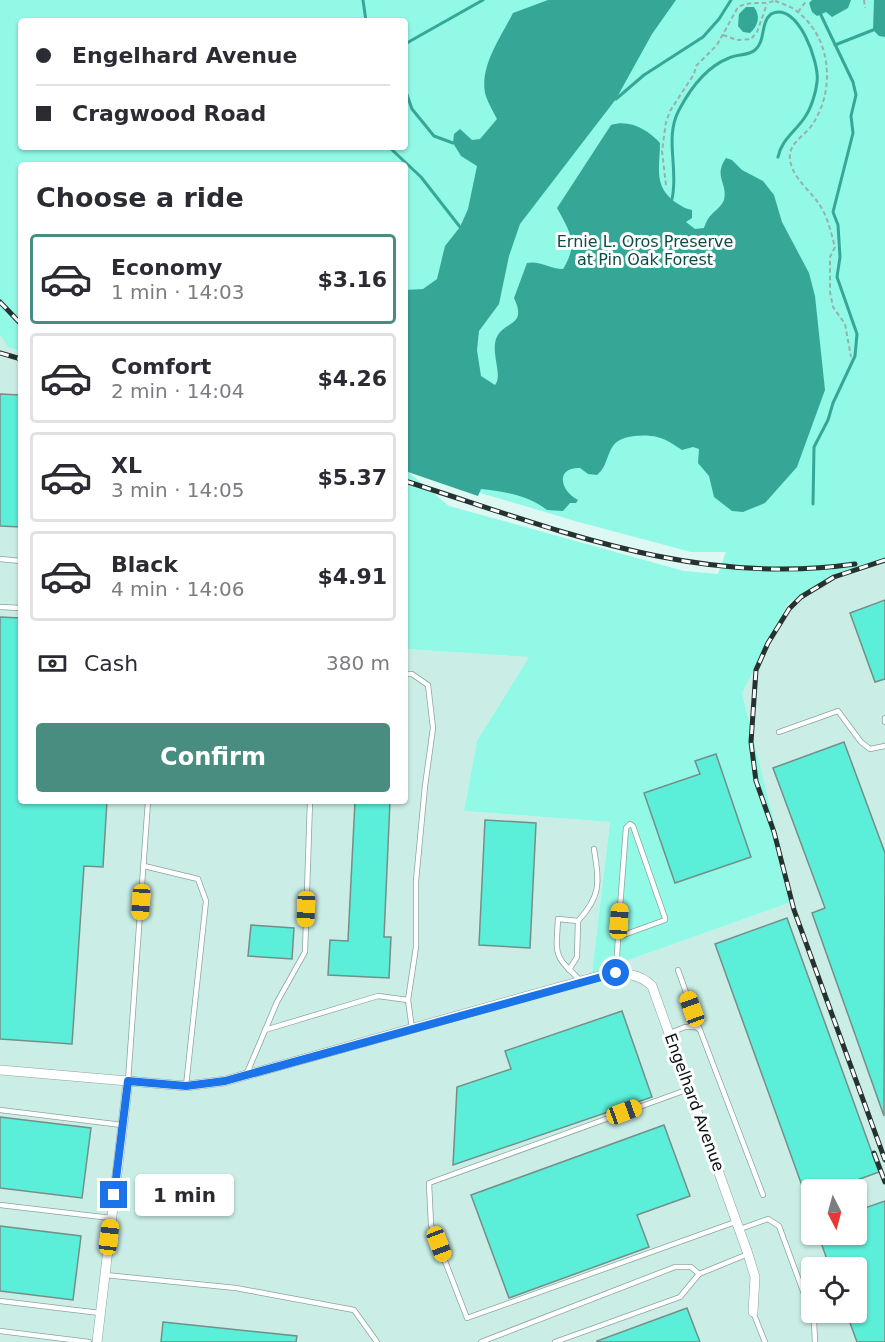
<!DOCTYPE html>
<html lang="en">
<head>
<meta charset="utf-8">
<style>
  body { margin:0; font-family:"DejaVu Sans",sans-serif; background:#f2f2f3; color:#2b2b33; height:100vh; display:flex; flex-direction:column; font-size:22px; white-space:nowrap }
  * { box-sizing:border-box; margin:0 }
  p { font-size:20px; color:#7c7c81 }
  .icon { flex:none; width:33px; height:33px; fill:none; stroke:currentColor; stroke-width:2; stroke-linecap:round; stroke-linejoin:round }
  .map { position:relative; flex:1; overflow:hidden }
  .details { position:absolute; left:18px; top:162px; width:390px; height:642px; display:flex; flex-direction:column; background:#fff; border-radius:6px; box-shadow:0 2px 4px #0004 }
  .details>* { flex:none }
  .hud { position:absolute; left:18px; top:18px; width:390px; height:132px; border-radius:6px; box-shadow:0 2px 4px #0004; display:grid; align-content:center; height:132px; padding:0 18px; background:#fff }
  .needle { width:39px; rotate:174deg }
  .buttons { position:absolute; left:801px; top:1179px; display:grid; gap:12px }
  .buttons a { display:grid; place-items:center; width:66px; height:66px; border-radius:6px; background:#fff; box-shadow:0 2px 4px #0004; font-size:30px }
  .end { position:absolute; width:27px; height:27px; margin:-14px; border:8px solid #1a73e8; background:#fff; box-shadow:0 0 0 3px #fff }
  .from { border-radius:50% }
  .bubble { position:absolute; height:42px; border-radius:6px; background:#fff; box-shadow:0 2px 4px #0004; font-size:20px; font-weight:600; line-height:42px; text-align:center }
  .car { position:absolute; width:18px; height:36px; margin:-18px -9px; border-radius:8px; box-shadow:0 0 4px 2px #0007; background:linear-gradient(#f5c518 24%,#345 0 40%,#f5c518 0 76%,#345 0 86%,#f5c518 0) }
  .hud b { display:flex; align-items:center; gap:21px; height:57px; font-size:22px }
  .hud b+b { border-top:2px solid #e1e1e2 }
  .hud i { width:15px; height:15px; background:#2b2b33 }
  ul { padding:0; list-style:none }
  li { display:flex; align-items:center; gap:18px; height:90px; margin:0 12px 9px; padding:0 6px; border:3px solid #e1e1e2; border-radius:6px }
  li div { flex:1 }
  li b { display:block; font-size:22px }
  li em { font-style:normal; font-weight:600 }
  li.current { border-color:#498d81 }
  li>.icon { width:54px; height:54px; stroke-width:1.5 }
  h2 { padding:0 18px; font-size:27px; line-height:72px }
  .pay { display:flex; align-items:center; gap:15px; height:66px; padding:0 18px; font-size:22px }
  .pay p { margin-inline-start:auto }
  .cta { display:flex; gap:12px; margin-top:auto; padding:12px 18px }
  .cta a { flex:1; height:69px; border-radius:6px; background:#498d81; color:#fff; font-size:24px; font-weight:600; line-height:69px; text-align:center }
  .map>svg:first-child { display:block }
  .built { fill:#caeee6; fill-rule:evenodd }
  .green { fill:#91f9e6; fill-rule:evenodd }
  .water { fill:#36a797 }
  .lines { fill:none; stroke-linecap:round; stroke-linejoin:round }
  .stream { stroke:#36a797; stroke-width:3 }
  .building { fill:#5beed8; stroke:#768e89; stroke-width:1.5 }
  .service-casing { stroke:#8ba49f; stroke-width:6 }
  .minor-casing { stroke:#8ba49f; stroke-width:10 }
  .path { stroke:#9ab0ab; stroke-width:2; stroke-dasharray:4.5 3; stroke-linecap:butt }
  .service { stroke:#fff; stroke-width:4.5 }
  .minor { stroke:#fff; stroke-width:9 }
  .rail-casing { stroke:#263230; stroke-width:5 }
  .rail { stroke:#fefefe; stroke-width:3; stroke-dasharray:9; stroke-linecap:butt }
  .route { stroke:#1a73e8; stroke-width:8 }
  .labels { text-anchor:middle; stroke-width:6; stroke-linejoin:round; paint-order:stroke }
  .park-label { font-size:16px; fill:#0b4d44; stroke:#fefefe }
  .street-label { font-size:16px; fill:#0a1312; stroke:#fefefe }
</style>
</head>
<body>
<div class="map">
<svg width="885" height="1342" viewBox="0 0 885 1342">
  <rect width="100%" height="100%" fill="#ddf8f2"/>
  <!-- built -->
  <path class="built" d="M0 335 8 347 21 352V801H405V649L529 657 477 741 464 811 610 822 592 973 794 901 742 693 788 603 835 574 885 558V1342H0ZM812 1190H856V1234H812ZM812 1268H856V1312H812Z"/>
  <!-- green -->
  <path class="green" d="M0 0H885V558L835 574 788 603 742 693 794 901 592 973 610 822 464 811 477 741 529 657 405 649V165H21V352L8 347 0 335ZM21 21H405V147H21ZM407 471 575 521 691 552H726L718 574 684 571 449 506Z"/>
  <!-- water -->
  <g class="water">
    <path d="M548 0H676L652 34 616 99 520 224 509 256 499 304 479 331 477 350 481 376 495 385C503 375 491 355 496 339 503 320 528 328 514 298L527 263C539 260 550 269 563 269 579 243 570 232 557 208L611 125C630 119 648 130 660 143 660 167 653 186 675 202 682 206 683 208 692 210V218L686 222 695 229 704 228C705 225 706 222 708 219 712 212 721 208 724 200 728 183 713 177 726 158L732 160 742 170 763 181 774 195 782 222 809 273 815 296 825 390 797 467 765 503 743 512 732 511 714 497 709 476 698 463 699 449 693 447 682 450C674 445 667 439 657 437 645 434 620 435 613 446 606 456 607 467 597 475L588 474 580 468C555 467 560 491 578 500L576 503H570L563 511 547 510C530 496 503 491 481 489L478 496 408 472 405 467V290L423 289 437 279 445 246 460 227 468 209 477 166 461 156 453 143 454 134 460 129 472 140 480 139 497 119C493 111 487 101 485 93 480 65 501 37 513 13Z"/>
    <path d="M812 0H851L848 8 832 17 826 12 817 16 812 12 809 3Z"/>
    <path d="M874 0H885V37L879 36 873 30Z"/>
    <path d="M746 7H754C761 16 758 26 750 33L743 32 738 26 739 14Z"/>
  </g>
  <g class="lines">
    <!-- stream -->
    <g class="stream">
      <path d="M363 0 366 21"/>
      <path d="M405 44 483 0"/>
      <path d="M835 45 873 30"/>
      <path d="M405 89 412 109 434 136 453 143"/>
      <path d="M616 99 644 75 703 37 719 19 731 0"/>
      <path d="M389 147 421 177 460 227"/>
      <path d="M672 199C679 169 664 138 679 110 690 89 706 67 729 58 737 54 748 56 755 50 766 41 760 23 771 14 798 0 820 64 817 82 816 93 811 108 805 117 796 131 781 140 778 157"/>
      <path d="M813 504 814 447 828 420 833 403 855 356 857 334 837 277 840 257 838 225 833 212 853 133 851 116 856 95 853 82 820 13"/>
    </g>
  </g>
  <!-- building -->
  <g class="building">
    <path d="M0 394 21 395V527L0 526Z"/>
    <path d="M885 600V679L875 682 850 613Z"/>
    <path d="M0 617 21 618V801H107L103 867 84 866 72 1044 0 1039Z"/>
    <path d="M844 742 885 853 884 1116 812 913 825 908 773 768Z"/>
    <path d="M716 754 751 857 675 883 644 793 700 774 695 761Z"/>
    <path d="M355 801H390L384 937H391L389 978 328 975 330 940 348 941Z"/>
    <path d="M485 820 536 823 530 948 479 945Z"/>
    <path d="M787 918 879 1172 830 1190H812L810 1208 715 944Z"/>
    <path d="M251 925 294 928 292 959 248 956Z"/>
    <path d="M622 1011 652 1097 453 1165 457 1087 511 1069 505 1051Z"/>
    <path d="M0 1117 91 1128 82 1198 0 1188Z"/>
    <path d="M664 1125 690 1196 637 1215 649 1247 509 1298 471 1195Z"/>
    <path d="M885 1201V1342H857L846 1312H856V1268H830L818 1234H856V1211Z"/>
    <path d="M0 1226 81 1236 73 1300 0 1291Z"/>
    <path d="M687 1308 700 1342H598L597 1341Z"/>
    <path d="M163 1322 297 1336 296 1342H161Z"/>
  </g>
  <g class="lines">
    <defs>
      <g id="service">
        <path d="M0 559 21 561"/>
        <path d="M0 607 21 608"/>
        <path d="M405 674H412L428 685 433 728 425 786 416 881V947L408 1000 412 1029"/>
        <path d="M885 718V722"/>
        <path d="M779 732 838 711 861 742 870 749 885 746"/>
        <path d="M144 866 198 879 206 901 186 1086"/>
        <path d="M578 921C602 895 599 882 594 849"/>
        <path d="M569 970 577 957 578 921 558 919C556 957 553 954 581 981"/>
        <path d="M678 970 699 1028"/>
        <path d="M616 973 619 921 626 828 630 824 633 826 665 918V920L618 937"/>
        <path d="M265 1030 378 996 408 1000"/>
        <path d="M670 1033 685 1027H696L700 1030 763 1195"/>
        <path d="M247 1073 277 1002 305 952 310 801"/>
        <path d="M128 1081 148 801"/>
        <path d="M689 1089 429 1183 431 1225 467 1318 738 1221"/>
        <path d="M0 1110 122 1125"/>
        <path d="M0 1205 111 1218"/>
        <path d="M740 1229 768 1219 779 1226 814 1321 815 1342"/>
        <path d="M105 1275 236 1288 354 1310 377 1342"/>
        <path d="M0 1301 100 1313"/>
        <path d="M753 1312 765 1342"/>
        <path d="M0 1331 89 1342"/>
        <path d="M481 1342 675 1267H691L699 1274"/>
        <path d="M555 1342 680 1297 699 1274 748 1254"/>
      </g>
      <g id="minor">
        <path d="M0 1070 186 1086 225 1081 606 974C624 973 639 973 652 986L748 1254 755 1277 753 1312"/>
        <path d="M97 1342 128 1081"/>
      </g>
    </defs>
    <!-- service casing -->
    <use href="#service" class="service-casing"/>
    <!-- minor casing -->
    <use href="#minor" class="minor-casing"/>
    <!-- path -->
    <g class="path">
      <path d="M864 0 865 8"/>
      <path d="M775 1C783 4 793 7 799 13 831 39 835 88 814 122 807 135 788 142 790 159 792 178 810 190 819 204 828 217 831 233 835 247L830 257V292L833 307 845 324 851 357"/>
      <path d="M798 12 807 0"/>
      <path d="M723 35 737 40 751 39 757 32 767 4"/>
      <path d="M666 185 662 151 666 122 670 111 694 74 696 66 717 45 738 7C751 0 762 6 777 0"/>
    </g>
    <!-- service -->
    <use href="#service" class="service"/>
    <!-- minor -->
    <use href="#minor" class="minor"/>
    <defs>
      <g id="rail">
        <path d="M0 302 21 324"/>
        <path d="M0 353 21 359"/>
        <path d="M405 481C556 529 694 587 855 564"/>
        <path d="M885 560 834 577 801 597 789 609 768 643 756 670 751 742 756 781 774 832 794 910 885 1160"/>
        <path d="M874 1153 885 1182"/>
      </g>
    </defs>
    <!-- rail casing -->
    <use href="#rail" class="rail-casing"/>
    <!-- rail -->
    <use href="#rail" class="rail"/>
  </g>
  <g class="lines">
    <!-- route -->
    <path class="route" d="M114 1195 128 1081 186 1086 225 1081 616 973"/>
  </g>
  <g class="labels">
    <!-- park labels -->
    <g class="park-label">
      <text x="645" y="247">Ernie L. Oros Preserve<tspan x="645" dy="18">at Pin Oak Forest</tspan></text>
    </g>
    <!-- street labels -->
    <g class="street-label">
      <text transform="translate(695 1102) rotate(70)" y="6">Engelhard Avenue</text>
    </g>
  </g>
</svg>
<div class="buttons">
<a><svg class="needle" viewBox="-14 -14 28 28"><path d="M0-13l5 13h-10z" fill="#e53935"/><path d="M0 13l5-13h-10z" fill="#7c7c81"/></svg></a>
<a><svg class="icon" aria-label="locate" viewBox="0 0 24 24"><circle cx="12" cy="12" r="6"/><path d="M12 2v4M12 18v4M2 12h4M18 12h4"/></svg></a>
</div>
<i class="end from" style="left:616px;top:973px"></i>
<i class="end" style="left:114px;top:1195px"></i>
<div class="bubble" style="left:135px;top:1174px;width:99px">1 min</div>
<i class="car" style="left:141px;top:902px;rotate:184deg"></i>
<i class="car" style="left:306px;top:909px;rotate:182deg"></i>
<i class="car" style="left:619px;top:921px;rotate:4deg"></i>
<i class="car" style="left:692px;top:1009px;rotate:340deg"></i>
<i class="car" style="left:624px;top:1112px;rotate:70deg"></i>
<i class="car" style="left:109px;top:1237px;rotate:7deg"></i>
<i class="car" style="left:439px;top:1244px;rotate:159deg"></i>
<div class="hud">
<b><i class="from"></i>Engelhard Avenue</b>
<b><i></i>Cragwood Road</b>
</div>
<section class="details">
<h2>Choose a ride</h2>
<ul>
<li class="current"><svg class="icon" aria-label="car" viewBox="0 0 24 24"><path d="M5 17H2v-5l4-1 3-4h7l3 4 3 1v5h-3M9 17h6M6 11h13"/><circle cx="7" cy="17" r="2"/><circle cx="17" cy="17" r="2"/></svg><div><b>Economy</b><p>1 min · 14:03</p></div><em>$3.16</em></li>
<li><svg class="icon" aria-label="car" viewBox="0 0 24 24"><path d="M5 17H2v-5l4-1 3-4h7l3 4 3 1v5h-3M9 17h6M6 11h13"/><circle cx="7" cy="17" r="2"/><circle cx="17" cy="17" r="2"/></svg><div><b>Comfort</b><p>2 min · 14:04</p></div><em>$4.26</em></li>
<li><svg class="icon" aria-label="car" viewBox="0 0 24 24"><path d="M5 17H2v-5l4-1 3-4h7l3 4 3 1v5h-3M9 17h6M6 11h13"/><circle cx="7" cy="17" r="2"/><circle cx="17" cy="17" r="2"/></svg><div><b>XL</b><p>3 min · 14:05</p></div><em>$5.37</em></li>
<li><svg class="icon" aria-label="car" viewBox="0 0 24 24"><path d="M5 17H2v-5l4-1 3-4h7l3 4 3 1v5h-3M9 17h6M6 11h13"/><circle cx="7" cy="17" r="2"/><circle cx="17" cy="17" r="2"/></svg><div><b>Black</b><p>4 min · 14:06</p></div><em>$4.91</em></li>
</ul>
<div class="pay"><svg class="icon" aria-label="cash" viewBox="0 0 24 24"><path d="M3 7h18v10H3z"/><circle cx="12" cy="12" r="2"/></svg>Cash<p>380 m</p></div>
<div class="cta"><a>Confirm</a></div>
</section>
</div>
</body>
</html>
